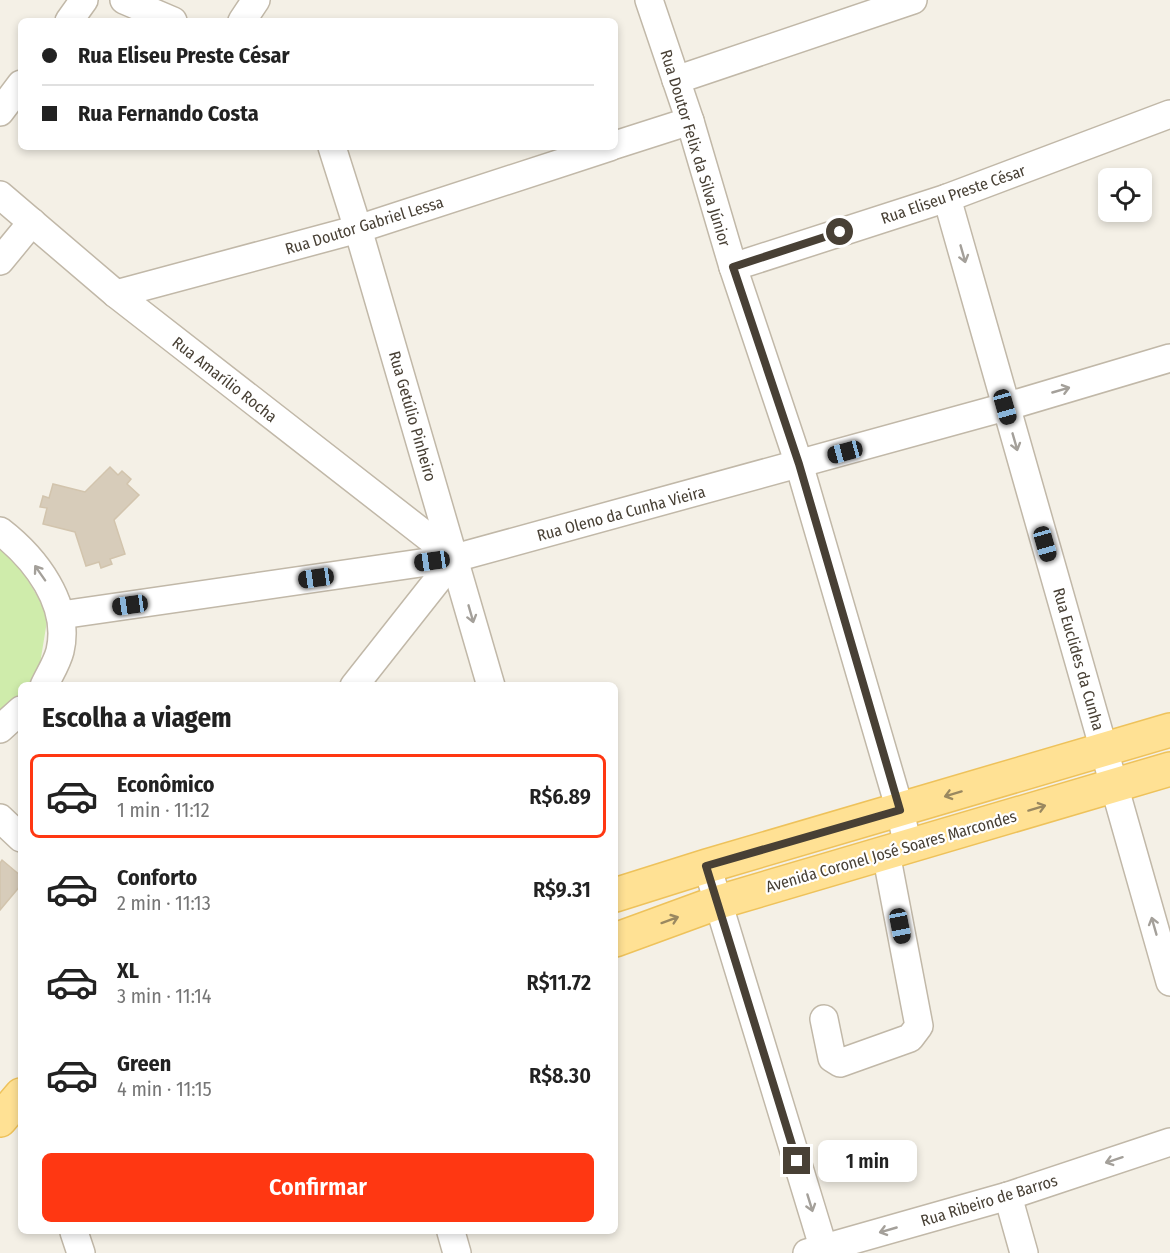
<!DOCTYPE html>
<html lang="pt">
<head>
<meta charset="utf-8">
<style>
  body { margin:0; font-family:"Fira Sans Condensed",sans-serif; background:#f6f6f6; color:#222; height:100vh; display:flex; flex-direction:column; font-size:22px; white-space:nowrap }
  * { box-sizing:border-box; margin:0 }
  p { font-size:20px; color:#767676 }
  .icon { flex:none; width:33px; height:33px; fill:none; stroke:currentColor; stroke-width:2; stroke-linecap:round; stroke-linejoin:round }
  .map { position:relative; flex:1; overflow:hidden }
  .side { position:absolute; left:18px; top:682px; width:600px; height:552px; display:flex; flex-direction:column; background:#fff; border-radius:9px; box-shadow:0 3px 9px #0003 }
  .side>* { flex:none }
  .top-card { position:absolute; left:18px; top:18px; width:600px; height:132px; border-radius:9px; box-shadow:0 3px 9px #0003; display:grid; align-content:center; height:132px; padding:0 24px; background:#fff }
  .tools { position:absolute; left:1098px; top:168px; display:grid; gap:12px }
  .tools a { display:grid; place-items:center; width:54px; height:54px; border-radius:9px; background:#fff; box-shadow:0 3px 9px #0003; font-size:30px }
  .end { position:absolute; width:27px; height:27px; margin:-14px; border:8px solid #484035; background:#fff; box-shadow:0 0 0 3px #fff }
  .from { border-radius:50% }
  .bubble { position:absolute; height:42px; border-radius:9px; background:#fff; box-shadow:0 3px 9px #0003; font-size:20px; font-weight:600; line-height:42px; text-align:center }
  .car { position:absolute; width:18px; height:36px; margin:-18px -9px; border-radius:8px; box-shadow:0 0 4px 2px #0007; background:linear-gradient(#222 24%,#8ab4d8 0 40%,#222 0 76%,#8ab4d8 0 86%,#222 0) }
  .top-card b { display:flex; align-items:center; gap:21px; height:57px; font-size:22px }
  .top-card b+b { border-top:2px solid #e0e0e0 }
  .top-card i { width:15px; height:15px; background:#222 }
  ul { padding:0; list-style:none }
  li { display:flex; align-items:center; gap:18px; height:84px; margin:0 12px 9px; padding:0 12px; border:3px solid transparent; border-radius:9px }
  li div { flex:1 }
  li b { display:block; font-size:22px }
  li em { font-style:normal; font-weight:600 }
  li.on { border-color:#ff3712 }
  li>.icon { width:54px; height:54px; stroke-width:1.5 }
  h2 { padding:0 24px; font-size:27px; line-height:72px }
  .button { display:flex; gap:12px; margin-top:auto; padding:12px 24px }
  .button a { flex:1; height:69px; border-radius:9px; background:#ff3712; color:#fff; font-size:24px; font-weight:600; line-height:69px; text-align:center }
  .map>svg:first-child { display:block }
  .green { fill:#cfecab }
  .building { fill:#d7ccba; stroke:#d2c4ad; stroke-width:1.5 }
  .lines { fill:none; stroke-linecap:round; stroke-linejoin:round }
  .minor-casing { stroke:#c1b8a8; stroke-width:30 }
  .major-casing { stroke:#eec25b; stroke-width:36 }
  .minor { stroke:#fff; stroke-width:27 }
  .major { stroke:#ffe194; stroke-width:33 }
  .oneway { stroke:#a4a09a }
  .oneway2 { stroke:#9a8860 }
  .route { stroke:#484035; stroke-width:8 }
  .labels { text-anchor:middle; stroke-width:4.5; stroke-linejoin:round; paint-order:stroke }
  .street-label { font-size:16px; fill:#484035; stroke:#fff }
</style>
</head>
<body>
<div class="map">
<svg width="1170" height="1253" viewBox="0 0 1170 1253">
  <rect width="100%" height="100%" fill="#f4f0e6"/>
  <!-- green -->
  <path class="green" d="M0 547 21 568 48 615 38 676 29 685 21 686V695L0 718Z"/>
  <!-- building -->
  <g class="building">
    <path d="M110 467 118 475 122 471 131 479 127 484 139 495 114 520 125 554 110 559 112 564 101 568 99 562 86 566 75 532 43 524 47 508 40 507 43 496 49 498 53 484 85 492Z"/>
    <path d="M2 860 21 876V885L0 910V863Z"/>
  </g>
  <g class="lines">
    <defs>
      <g id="minor">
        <path d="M124 0 173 21"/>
        <path d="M649 0 690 121 733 267 799 464 900 810 908 847"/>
        <path d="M69 21 84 0"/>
        <path d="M242 21 256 0"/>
        <path d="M676 80 913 0"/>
        <path d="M0 112 21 84"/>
        <path d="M615 145 690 121"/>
        <path d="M332 147 358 229 491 686"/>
        <path d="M0 195 116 294 455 558"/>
        <path d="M947 198 1170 982"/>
        <path d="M0 261 32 222"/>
        <path d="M733 267 947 198 1170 114"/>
        <path d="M116 294 358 229 610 147"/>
        <path d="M0 531C35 558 71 604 60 651 57 663 49 675 44 686"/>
        <path d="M61 615 455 558 1005 407 1170 358"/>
        <path d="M354 686 455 558"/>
        <path d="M0 729 21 710"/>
        <path d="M0 818 21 838"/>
        <path d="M707 866 825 1253"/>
        <path d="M824 1019 832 1058 840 1063 910 1038 919 1026 886 853"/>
        <path d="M1008 1196 1024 1253"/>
        <path d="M74 1232 81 1253"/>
        <path d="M451 1232 457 1253"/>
        <path d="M807 1253 1008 1196 1170 1142"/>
      </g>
      <g id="major">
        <path d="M615 895 707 866 1170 730"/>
        <path d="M615 940 719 902 1170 769"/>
        <path d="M0 1120 21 1095"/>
      </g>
    </defs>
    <!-- minor casing -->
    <use href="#minor" class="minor-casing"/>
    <!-- major casing -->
    <use href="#major" class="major-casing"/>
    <!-- minor -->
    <use href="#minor" class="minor"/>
    <!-- major -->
    <use href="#major" class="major"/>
  </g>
  <!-- one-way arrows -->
  <defs><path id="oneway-shaft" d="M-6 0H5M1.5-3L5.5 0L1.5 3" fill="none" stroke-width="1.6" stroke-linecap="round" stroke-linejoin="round" transform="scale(1.5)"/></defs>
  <g class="oneway">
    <use href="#oneway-shaft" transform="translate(963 254) rotate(74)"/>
    <use href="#oneway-shaft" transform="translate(1061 390) rotate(-16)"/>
    <use href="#oneway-shaft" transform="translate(1015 442) rotate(74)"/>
    <use href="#oneway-shaft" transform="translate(40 573) rotate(-125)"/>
    <use href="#oneway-shaft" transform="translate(471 614) rotate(74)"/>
    <use href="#oneway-shaft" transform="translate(1154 926) rotate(-106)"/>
    <use href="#oneway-shaft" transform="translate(1114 1160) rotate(162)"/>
    <use href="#oneway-shaft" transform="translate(810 1203) rotate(73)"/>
    <use href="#oneway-shaft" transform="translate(888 1230) rotate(164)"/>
  </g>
  <g class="oneway2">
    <use href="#oneway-shaft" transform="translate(953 794) rotate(163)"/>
    <use href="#oneway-shaft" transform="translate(1037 808) rotate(-17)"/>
    <use href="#oneway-shaft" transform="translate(670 920) rotate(-20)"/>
  </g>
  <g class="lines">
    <!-- route -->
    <path class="route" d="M797 1161 706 866 900 810 799 464 733 267 840 232"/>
  </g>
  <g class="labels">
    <!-- street labels -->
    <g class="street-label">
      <text transform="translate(696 148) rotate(73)" y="6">Rua Doutor Felix da Silva Júnior</text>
      <text transform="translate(953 194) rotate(-19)" y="6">Rua Eliseu Preste César</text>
      <text transform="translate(364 225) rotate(-17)" y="6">Rua Doutor Gabriel Lessa</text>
      <text transform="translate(225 379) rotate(38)" y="6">Rua Amarílio Rocha</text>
      <text transform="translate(413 416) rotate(74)" y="6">Rua Getúlio Pinheiro</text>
      <text transform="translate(621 513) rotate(-15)" y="6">Rua Oleno da Cunha Vieira</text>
      <text transform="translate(1079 659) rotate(74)" y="6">Rua Euclides da Cunha</text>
      <text transform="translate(891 851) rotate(-16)" y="6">Avenida Coronel José Soares Marcondes</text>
      <text transform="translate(989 1200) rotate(-17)" y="6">Rua Ribeiro de Barros</text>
    </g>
  </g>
</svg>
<div class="tools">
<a><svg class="icon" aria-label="locate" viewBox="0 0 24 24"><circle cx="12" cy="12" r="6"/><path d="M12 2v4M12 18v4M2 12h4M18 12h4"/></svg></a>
</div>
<i class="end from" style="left:840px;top:232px"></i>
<i class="end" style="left:797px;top:1161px"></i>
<div class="bubble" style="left:818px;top:1140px;width:99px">1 min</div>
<i class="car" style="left:1005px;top:407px;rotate:164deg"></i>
<i class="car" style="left:845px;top:452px;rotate:255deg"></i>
<i class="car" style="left:1045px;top:544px;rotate:164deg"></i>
<i class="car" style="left:432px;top:561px;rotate:262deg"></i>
<i class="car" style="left:316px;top:578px;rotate:262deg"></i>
<i class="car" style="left:130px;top:605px;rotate:262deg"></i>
<i class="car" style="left:900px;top:926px;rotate:169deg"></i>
<div class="top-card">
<b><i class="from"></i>Rua Eliseu Preste César</b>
<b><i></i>Rua Fernando Costa</b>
</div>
<section class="side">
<h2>Escolha a viagem</h2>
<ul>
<li class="on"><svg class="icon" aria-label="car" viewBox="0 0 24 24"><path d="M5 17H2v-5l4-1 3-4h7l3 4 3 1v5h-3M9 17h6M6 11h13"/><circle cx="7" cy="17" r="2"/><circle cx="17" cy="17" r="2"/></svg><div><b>Econômico</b><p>1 min · 11:12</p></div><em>R$6.89</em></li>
<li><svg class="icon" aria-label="car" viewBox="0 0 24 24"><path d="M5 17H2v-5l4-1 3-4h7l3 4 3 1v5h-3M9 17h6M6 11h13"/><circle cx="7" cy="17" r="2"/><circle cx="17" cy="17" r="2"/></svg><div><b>Conforto</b><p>2 min · 11:13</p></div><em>R$9.31</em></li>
<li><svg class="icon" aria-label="car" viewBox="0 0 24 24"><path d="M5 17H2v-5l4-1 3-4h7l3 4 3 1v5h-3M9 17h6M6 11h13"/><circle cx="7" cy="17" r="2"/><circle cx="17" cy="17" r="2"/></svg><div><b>XL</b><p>3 min · 11:14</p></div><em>R$11.72</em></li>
<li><svg class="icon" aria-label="car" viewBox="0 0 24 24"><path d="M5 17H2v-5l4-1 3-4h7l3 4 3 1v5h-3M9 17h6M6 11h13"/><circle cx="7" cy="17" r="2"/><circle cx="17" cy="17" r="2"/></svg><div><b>Green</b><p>4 min · 11:15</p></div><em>R$8.30</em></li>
</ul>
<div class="button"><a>Confirmar</a></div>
</section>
</div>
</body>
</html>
